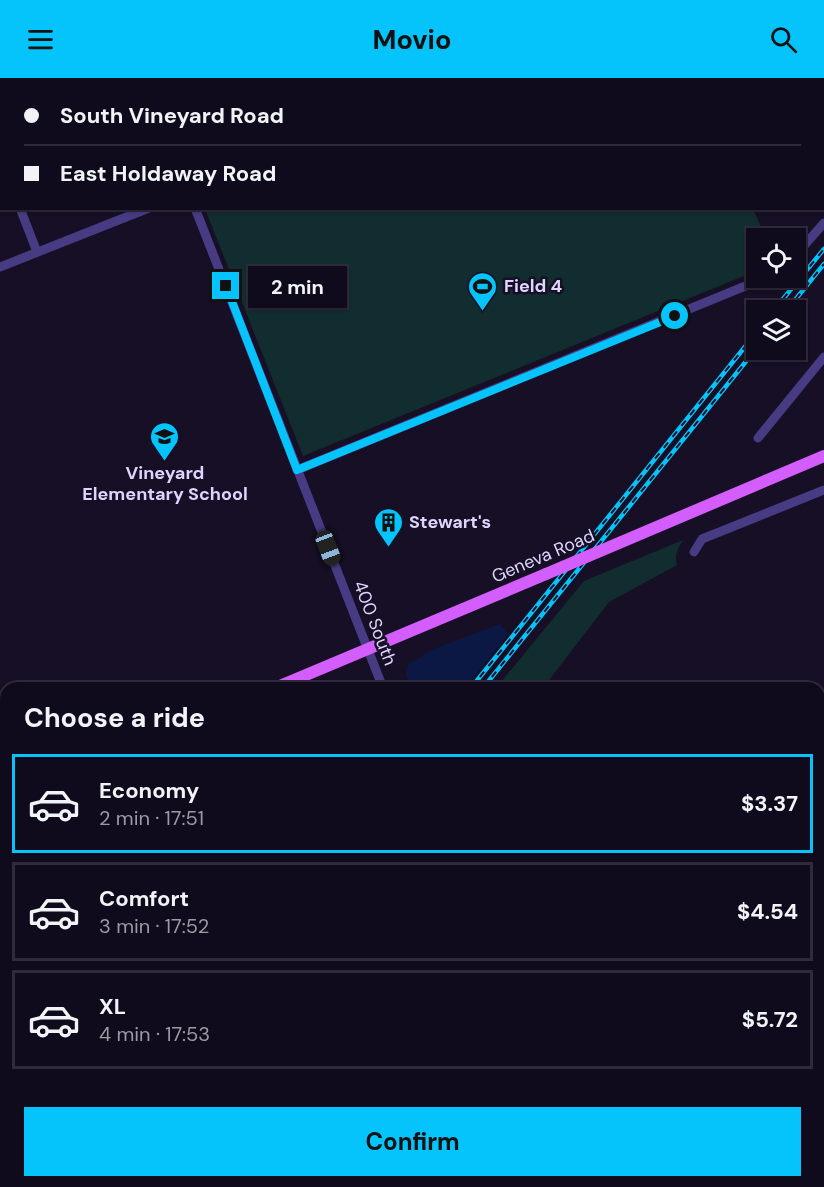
<!DOCTYPE html>
<html lang="en">
<head>
<meta charset="utf-8">
<style>
  body { margin:0; font-family:"DM Sans",sans-serif; background:#191425; color:#f1f3f6; height:100vh; display:flex; flex-direction:column; font-size:22px; white-space:nowrap }
  * { box-sizing:border-box; margin:0 }
  p { font-size:20px; color:#9c9ba3 }
  .icon { flex:none; width:33px; height:33px; fill:none; stroke:currentColor; stroke-width:2; stroke-linecap:round; stroke-linejoin:round }
  .map { position:relative; flex:1; overflow:hidden }
  .drawer { position:absolute; left:0px; top:604px; width:825px; height:506px; display:flex; flex-direction:column; background:#100b1c; border-radius:18px 18px 0 0; box-shadow:0 2px 4px #0004,0 0 0 2px #302b3b }
  .drawer>* { flex:none }
  .banner { position:absolute; left:0px; top:0px; width:825px; height:132px; box-shadow:0 2px 4px #0004,0 0 0 2px #302b3b; display:grid; align-content:center; height:132px; padding:0 24px; background:#100b1c }
  .tools { position:absolute; left:746px; top:150px; display:grid; gap:12px }
  .tools a { display:grid; place-items:center; width:60px; height:60px; border-radius:0px; background:#100b1c; box-shadow:0 2px 4px #0004,0 0 0 2px #302b3b; font-size:30px }
  .end { position:absolute; width:27px; height:27px; margin:-14px; border:8px solid #04c4fb; background:#111; box-shadow:0 0 0 3px #111 }
  .from { border-radius:50% }
  .bubble { position:absolute; height:42px; border-radius:0px; background:#100b1c; box-shadow:0 2px 4px #0004,0 0 0 2px #302b3b; font-size:20px; font-weight:700; line-height:42px; text-align:center }
  .car { position:absolute; width:18px; height:36px; margin:-18px -9px; border-radius:8px; box-shadow:0 0 4px 2px #0007; background:linear-gradient(#222 24%,#8ab4d8 0 40%,#222 0 76%,#8ab4d8 0 86%,#222 0) }
  .banner b { display:flex; align-items:center; gap:21px; height:57px; font-size:22px }
  .banner b+b { border-top:2px solid #302b3b }
  .banner i { width:15px; height:15px; background:#f1f3f6 }
  ul { padding:0; list-style:none }
  li { display:flex; align-items:center; gap:18px; height:99px; margin:0 12px 9px; padding:0 12px; border:3px solid #302b3b; border-radius:0px }
  li div { flex:1 }
  li b { display:block; font-size:22px }
  li em { font-style:normal; font-weight:700 }
  li.selected { border-color:#04c4fb }
  li>.icon { width:54px; height:54px; stroke-width:1.5 }
  h2 { padding:0 24px; font-size:27px; line-height:72px }
  .cta { display:flex; gap:12px; margin-top:auto; padding:12px 24px }
  .cta a { flex:1; height:69px; border-radius:0px; background:#04c4fb; color:#111; font-size:24px; font-weight:700; line-height:69px; text-align:center }
  header { display:flex; justify-content:space-between; align-items:center; height:78px; padding:0 24px; background:#04c4fb; color:#111; font-size:27px; font-weight:700 }
  .map>svg:first-child { display:block }
  .green { fill:#122d2f }
  .water { fill:#0b1843 }
  .lines { fill:none; stroke-linecap:round; stroke-linejoin:round }
  .minor { stroke:#473b83; stroke-width:9 }
  .major { stroke:#d45dfd; stroke-width:12 }
  .rail-casing { stroke:#04c4fb; stroke-width:4.5 }
  .rail { stroke:#160f25; stroke-width:2; stroke-dasharray:7; stroke-linecap:butt }
  .major-bridge { stroke:#d45dfd; stroke-width:12 }
  .route { stroke:#04c4fb; stroke-width:8 }
  .labels { text-anchor:middle; stroke-width:5; stroke-linejoin:round; paint-order:stroke }
  .poi-label { font-size:18px; font-weight:bold; fill:#ded4fe; stroke:#160f25; text-anchor:start }
  .street-label { font-size:18px; fill:#ded4fe; stroke:#160f25 }
</style>
</head>
<body>
<header><svg class="icon" aria-label="menu" viewBox="0 0 24 24"><path d="M4 6h16M4 12h16M4 18h16"/></svg>Movio<svg class="icon" aria-label="search" viewBox="0 0 24 24"><circle cx="10" cy="10" r="6"/><path d="M15 15l6 6"/></svg></header>
<div class="map">
<svg width="824" height="1109" viewBox="0 0 824 1109">
  <rect width="100%" height="100%" fill="#160f25"/>
  <!-- green -->
  <g class="green">
    <path d="M154 0H685L686 1 154 2Z"/>
    <path d="M736 131H753L766 160H756V193L303 378 205 131Z"/>
    <path d="M683 462C678 471 674 477 677 487L609 524 543 610H496L584 503Z"/>
    <path d="M6 654V700L0 703V656Z"/>
    <path d="M105 1104H232L227 1109H101Z"/>
  </g>
  <!-- water -->
  <path class="water" d="M500 546 508 556 465 610H411L406 597 408 587 433 571Z"/>
  <g class="lines">
    <!-- minor -->
    <g class="minor">
      <path d="M144 0V2"/>
      <path d="M746 0 747 2"/>
      <path d="M0 77 2 81"/>
      <path d="M20 130 37 174"/>
      <path d="M195 130 383 610"/>
      <path d="M795 178 824 145"/>
      <path d="M0 189 149 130"/>
      <path d="M758 360 824 279"/>
      <path d="M297 392 765 200"/>
      <path d="M694 474 702 461 824 412"/>
      <path d="M0 898 6 895"/>
      <path d="M0 910 6 925"/>
      <path d="M819 1008 824 1007"/>
      <path d="M398 1104 403 1109"/>
      <path d="M579 1104 580 1109"/>
      <path d="M0 1106 6 1098"/>
      <path d="M371 1109 376 1104"/>
    </g>
    <!-- major -->
    <g class="major">
      <path d="M275 610 546 496"/>
      <path d="M0 727 6 724"/>
    </g>
    <defs>
      <g id="rail">
        <path d="M774 232 824 171"/>
        <path d="M787 232 824 186"/>
        <path d="M471 610 756 255"/>
        <path d="M483 610 756 271"/>
        <path d="M819 681 824 678"/>
        <path d="M69 1109 73 1104"/>
        <path d="M89 1109 93 1104"/>
        <path d="M205 1109 210 1104"/>
      </g>
    </defs>
    <!-- rail casing -->
    <use href="#rail" class="rail-casing"/>
    <!-- rail -->
    <use href="#rail" class="rail"/>
    <!-- major-bridge -->
    <path class="major-bridge" d="M546 496 824 378"/>
  </g>
  <g class="lines">
    <!-- route -->
    <path class="route" d="M226 208 297 392 675 238"/>
  </g>
  <!-- icons -->
  <defs>
    <symbol id="stadium-pin" viewBox="-11 -11 22 30"><path d="M0 17L-7.5 6A9.5 9.5 0 1 1 7.5 6Z" fill="#04c4fb" stroke="#160f25"/><path d="M0-5a6.5 5 0 1 0 0 10a6.5 5 0 1 0 0-10ZM-3.5-1.8h7v3.6h-7Z" fill="#111"/></symbol>
    <symbol id="school-pin" viewBox="-11 -11 22 30"><path d="M0 17L-7.5 6A9.5 9.5 0 1 1 7.5 6Z" fill="#04c4fb" stroke="#160f25"/><path d="M0-5L7-2L0 1L-7-2ZM-4 1L0 2.5L4 1V4Q0 6-4 4Z" fill="#111"/></symbol>
    <symbol id="building-pin" viewBox="-11 -11 22 30"><path d="M0 17L-7.5 6A9.5 9.5 0 1 1 7.5 6Z" fill="#04c4fb" stroke="#160f25"/><path d="M-4-6H4V6H1V3H-1V6H-4ZM-2.5-4.3h1.7v1.8h-1.7ZM.8-4.3h1.7v1.8H.8ZM-2.5-1h1.7V.8h-1.7ZM.8-1h1.7V.8H.8Z" fill="#111"/></symbol>
  </defs>
  <g fill-rule="evenodd">
    <use href="#stadium-pin" x="466" y="192" width="33" height="45"/>
    <use href="#school-pin" x="148" y="342" width="33" height="45"/>
    <use href="#building-pin" x="372" y="428" width="33" height="45"/>
  </g>
  <g class="labels">
    <!-- poi labels -->
    <g class="poi-label">
      <text x="504" y="214">Field 4</text>
      <text x="165" y="401" text-anchor="middle">Vineyard<tspan x="165" dy="21">Elementary School</tspan></text>
      <text x="409" y="450">Stewart's</text>
    </g>
    <!-- street labels -->
    <g class="street-label">
      <text transform="translate(543 478) rotate(-23)" y="6">Geneva Road</text>
      <text transform="translate(375 545) rotate(69)" y="6">400 South</text>
    </g>
  </g>
</svg>
<div class="tools">
<a><svg class="icon" aria-label="locate" viewBox="0 0 24 24"><circle cx="12" cy="12" r="6"/><path d="M12 2v4M12 18v4M2 12h4M18 12h4"/></svg></a>
<a><svg class="icon" aria-label="layers" viewBox="0 0 24 24"><path d="M12 4l9 5-9 5-9-5zM3 14l9 5 9-5"/></svg></a>
</div>
<i class="end from" style="left:675px;top:238px"></i>
<i class="end" style="left:226px;top:208px"></i>
<div class="bubble" style="left:248px;top:188px;width:99px">2 min</div>
<i class="car" style="left:328px;top:470px;rotate:159deg"></i>
<div class="banner">
<b><i class="from"></i>South Vineyard Road</b>
<b><i></i>East Holdaway Road</b>
</div>
<section class="drawer">
<h2>Choose a ride</h2>
<ul>
<li class="selected"><svg class="icon" aria-label="car" viewBox="0 0 24 24"><path d="M5 17H2v-5l4-1 3-4h7l3 4 3 1v5h-3M9 17h6M6 11h13"/><circle cx="7" cy="17" r="2"/><circle cx="17" cy="17" r="2"/></svg><div><b>Economy</b><p>2 min · 17:51</p></div><em>$3.37</em></li>
<li><svg class="icon" aria-label="car" viewBox="0 0 24 24"><path d="M5 17H2v-5l4-1 3-4h7l3 4 3 1v5h-3M9 17h6M6 11h13"/><circle cx="7" cy="17" r="2"/><circle cx="17" cy="17" r="2"/></svg><div><b>Comfort</b><p>3 min · 17:52</p></div><em>$4.54</em></li>
<li><svg class="icon" aria-label="car" viewBox="0 0 24 24"><path d="M5 17H2v-5l4-1 3-4h7l3 4 3 1v5h-3M9 17h6M6 11h13"/><circle cx="7" cy="17" r="2"/><circle cx="17" cy="17" r="2"/></svg><div><b>XL</b><p>4 min · 17:53</p></div><em>$5.72</em></li>
</ul>
<div class="cta"><a>Confirm</a></div>
</section>
</div>
</body>
</html>
